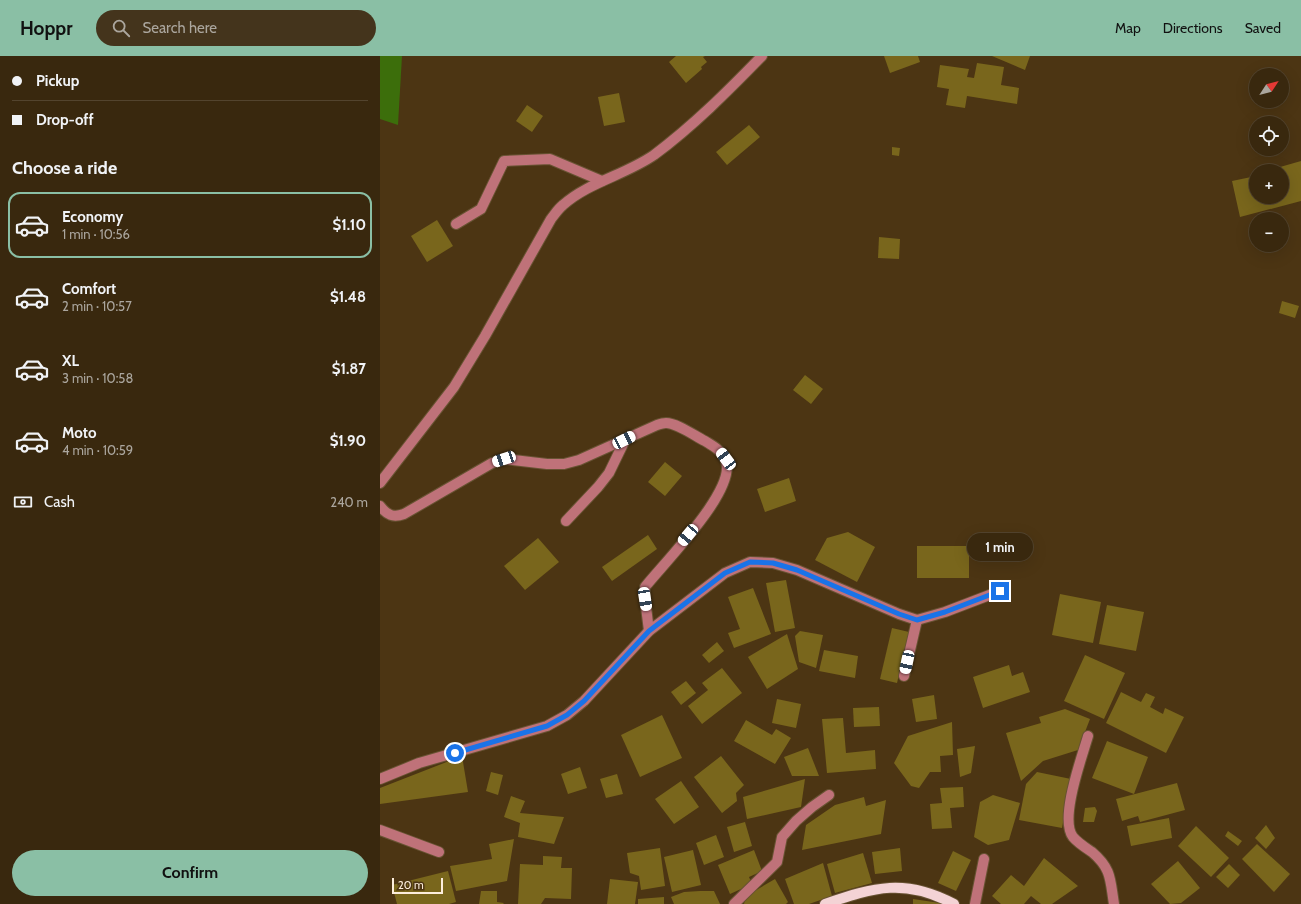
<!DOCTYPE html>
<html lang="en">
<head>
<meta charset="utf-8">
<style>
  body { margin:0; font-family:Cabin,sans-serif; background:#44341c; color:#f1f3f6; height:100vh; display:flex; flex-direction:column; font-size:15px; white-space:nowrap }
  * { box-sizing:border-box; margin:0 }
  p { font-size:13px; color:#aba69e }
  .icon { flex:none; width:22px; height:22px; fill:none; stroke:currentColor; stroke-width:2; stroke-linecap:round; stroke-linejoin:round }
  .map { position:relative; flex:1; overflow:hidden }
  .side { display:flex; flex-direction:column; background:#39280e; width:380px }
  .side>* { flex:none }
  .guide { display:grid; align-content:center; height:88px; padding:0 12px; background:#39280e }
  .needle { width:26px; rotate:54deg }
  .tools { position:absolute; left:869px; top:12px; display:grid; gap:8px }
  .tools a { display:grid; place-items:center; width:40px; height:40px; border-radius:50%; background:#39280e; box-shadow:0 4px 16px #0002,0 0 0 1px #53442e; font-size:20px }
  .scale { position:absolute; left:12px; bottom:10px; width:51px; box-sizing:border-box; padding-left:4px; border:2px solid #fdeedc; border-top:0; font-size:11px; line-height:14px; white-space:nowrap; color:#fdeedc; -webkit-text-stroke:3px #4c3513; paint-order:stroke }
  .end { position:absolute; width:18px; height:18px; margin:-9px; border:5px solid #1a73e8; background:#fff; box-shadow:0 0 0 2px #fff }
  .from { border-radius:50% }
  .bubble { position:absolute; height:28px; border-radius:14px; background:#39280e; box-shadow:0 4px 16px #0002,0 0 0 1px #53442e; font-size:13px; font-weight:800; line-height:28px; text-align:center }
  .car { position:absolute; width:12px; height:24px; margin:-12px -6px; border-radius:5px; box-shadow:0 0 3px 1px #0007; background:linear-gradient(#fff 24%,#345 0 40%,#fff 0 76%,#345 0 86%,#fff 0) }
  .guide b { display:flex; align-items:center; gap:14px; height:38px; font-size:15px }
  .guide b+b { border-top:1px solid #53442e }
  .guide i { width:10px; height:10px; background:#f1f3f6 }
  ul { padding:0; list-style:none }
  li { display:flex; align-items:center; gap:12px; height:66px; margin:0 8px 6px; padding:0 4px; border:2px solid transparent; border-radius:12px }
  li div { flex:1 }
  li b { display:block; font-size:15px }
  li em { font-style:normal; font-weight:800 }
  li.current { border-color:#8abfa5 }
  li>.icon { width:36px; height:36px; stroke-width:1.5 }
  h2 { padding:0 12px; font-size:18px; line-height:48px }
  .pay { display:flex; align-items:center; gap:10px; height:44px; padding:0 12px; font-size:15px }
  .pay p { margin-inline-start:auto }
  .cta { display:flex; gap:8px; margin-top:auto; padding:8px 12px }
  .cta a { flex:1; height:46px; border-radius:24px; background:#8abfa5; color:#111; font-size:16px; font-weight:800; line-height:46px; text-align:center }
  header { display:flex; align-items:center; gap:24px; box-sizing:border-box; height:56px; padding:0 20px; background:#8abfa5; color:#111 }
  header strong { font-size:19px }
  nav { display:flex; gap:22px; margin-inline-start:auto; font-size:14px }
  .search { width:280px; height:36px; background:#44341c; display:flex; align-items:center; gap:10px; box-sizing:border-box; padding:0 14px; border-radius:22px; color:#aba69e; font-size:15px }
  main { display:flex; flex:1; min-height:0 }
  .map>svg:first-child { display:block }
  .green { fill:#3c6e0b }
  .building { fill:#79661c }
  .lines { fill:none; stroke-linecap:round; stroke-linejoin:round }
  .minor-casing { stroke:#685333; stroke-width:12 }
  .major-casing { stroke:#685333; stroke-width:12 }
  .minor { stroke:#bf7279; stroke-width:10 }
  .major { stroke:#f4d3d5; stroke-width:10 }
  .route { stroke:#1a73e8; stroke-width:5 }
</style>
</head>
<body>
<header>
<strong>Hoppr</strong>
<div class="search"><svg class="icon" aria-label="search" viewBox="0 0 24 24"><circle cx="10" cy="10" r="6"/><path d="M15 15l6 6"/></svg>Search here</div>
<nav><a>Map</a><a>Directions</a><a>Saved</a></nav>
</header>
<main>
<section class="side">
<div class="guide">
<b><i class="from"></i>Pickup</b>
<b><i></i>Drop-off</b>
</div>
<h2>Choose a ride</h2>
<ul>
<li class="current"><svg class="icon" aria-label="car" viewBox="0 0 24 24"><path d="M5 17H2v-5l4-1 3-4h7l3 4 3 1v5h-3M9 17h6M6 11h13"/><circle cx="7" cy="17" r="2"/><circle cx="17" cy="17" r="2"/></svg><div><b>Economy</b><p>1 min · 10:56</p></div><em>$1.10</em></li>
<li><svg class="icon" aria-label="car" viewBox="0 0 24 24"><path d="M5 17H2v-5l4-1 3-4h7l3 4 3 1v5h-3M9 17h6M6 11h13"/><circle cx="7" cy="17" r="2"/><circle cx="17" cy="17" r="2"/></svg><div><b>Comfort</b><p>2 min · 10:57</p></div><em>$1.48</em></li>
<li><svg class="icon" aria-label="car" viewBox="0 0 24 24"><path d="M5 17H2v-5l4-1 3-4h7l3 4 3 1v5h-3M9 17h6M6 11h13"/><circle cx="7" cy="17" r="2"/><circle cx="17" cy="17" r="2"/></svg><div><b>XL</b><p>3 min · 10:58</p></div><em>$1.87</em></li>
<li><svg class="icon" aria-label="car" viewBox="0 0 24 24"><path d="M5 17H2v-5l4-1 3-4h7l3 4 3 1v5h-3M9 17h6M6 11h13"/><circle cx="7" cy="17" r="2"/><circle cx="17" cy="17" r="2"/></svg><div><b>Moto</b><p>4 min · 10:59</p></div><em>$1.90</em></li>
</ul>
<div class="pay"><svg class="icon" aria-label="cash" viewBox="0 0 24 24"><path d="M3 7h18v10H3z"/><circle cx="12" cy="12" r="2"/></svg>Cash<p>240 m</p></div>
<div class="cta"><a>Confirm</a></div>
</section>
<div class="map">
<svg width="921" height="848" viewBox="0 0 921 848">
  <rect width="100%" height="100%" fill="#4c3513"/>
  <!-- green -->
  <path class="green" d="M0 0H22L18 69 0 63Z"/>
  <!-- building -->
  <g class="building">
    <path d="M296 0H325L323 1 327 6 321 11 322 13 306 27 289 6Z"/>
    <path d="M504 0H538L540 6 510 17Z"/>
    <path d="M612 0H650L645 14Z"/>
    <path d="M597 7 624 11 621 29 639 32 637 48 587 40 585 52 566 49 569 33 557 31 560 9 589 13 587 21 594 22Z"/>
    <path d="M239 37 245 66 224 70 218 41Z"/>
    <path d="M147 49 163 60 152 76 136 65Z"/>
    <path d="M369 69 380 81 347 109 336 96Z"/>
    <path d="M512 91 520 92 519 100 512 99Z"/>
    <path d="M921 105V145L860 161 852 125 876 120V141H902V115H895L900 111Z"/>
    <path d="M57 164 73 190 47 206 31 180Z"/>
    <path d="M499 181 520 183 519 203 498 202Z"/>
    <path d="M902 245 919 250 915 262 899 257Z"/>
    <path d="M425 319 443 333 431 348 413 334Z"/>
    <path d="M285 406 302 420 285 440 268 426Z"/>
    <path d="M409 422 416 445 385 456 377 433Z"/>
    <path d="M468 476 495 491 477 526 435 504 447 482Z"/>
    <path d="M268 479 277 493 232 525 222 511Z"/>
    <path d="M158 482 179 506 145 534 124 510Z"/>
    <rect x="537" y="490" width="52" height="32"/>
    <path d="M406 524 415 572 395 576 386 527Z"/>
    <path d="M373 532 391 578 354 592 348 577 360 573 348 541Z"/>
    <path d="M680 538 721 546 713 587 672 579Z"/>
    <path d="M727 549 764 556 756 595 719 588Z"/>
    <path d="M512 572 529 576 517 627 500 623Z"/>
    <path d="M420 575 443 579 436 612 419 606 415 580Z"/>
    <path d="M407 578 418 613 387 633 368 601Z"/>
    <path d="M337 586 344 595 329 607 322 599Z"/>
    <path d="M444 594 478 600 475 622 439 615Z"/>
    <path d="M705 599 745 617 724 663 684 645Z"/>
    <path d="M629 609 632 620 643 616 650 636 603 652 593 621Z"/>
    <path d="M342 612 362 637 322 668 308 650 328 634 322 627Z"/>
    <path d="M306 625 316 637 301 649 291 636Z"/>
    <path d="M741 636 761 646 766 637 775 641 770 651 783 658 785 652 804 661 786 697 726 667Z"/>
    <path d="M554 639 557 663 536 666 532 643Z"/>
    <path d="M397 643 421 648 416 672 392 667Z"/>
    <path d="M499 651 500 670 474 671 473 652Z"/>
    <path d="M685 653 710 663 698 694 663 705 641 725 626 677 661 667 659 661Z"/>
    <path d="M282 659 302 702 260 721 241 679Z"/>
    <path d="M463 662 466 697 495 694 496 713 447 717 442 663Z"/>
    <path d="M366 664 392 679 396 673 411 682 395 708 354 685Z"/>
    <path d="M572 666 573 699 560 700 561 716H550L539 732 531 730 514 707 528 680Z"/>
    <path d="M727 685 768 701 754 738 712 722Z"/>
    <path d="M595 690 591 717 580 721 577 693Z"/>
    <path d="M428 692 439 720H412L404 701Z"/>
    <path d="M82 700 88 736 0 748V732Z"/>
    <path d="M341 700 364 729 356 737 357 745 342 757 314 721Z"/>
    <path d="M200 711 207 732 188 738 181 718Z"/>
    <path d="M111 716 123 719 118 739 106 735Z"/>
    <path d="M657 716 691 723 682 772 639 764 646 728Z"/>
    <path d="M237 718 243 738 226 742 220 723Z"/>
    <path d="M425 723 421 751 367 763 363 741Z"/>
    <path d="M301 725 319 751 294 768 275 743Z"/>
    <path d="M797 727 805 754 760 766 758 760 742 765 736 743Z"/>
    <path d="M583 731 584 751 570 752 572 772 552 773 550 748 562 747 560 732Z"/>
    <path d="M613 739 640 747 629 784 608 789 594 781 600 746Z"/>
    <path d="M131 740 145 745 140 757 184 761 174 788 138 781 140 767 124 761Z"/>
    <path d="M484 741 486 750 506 744 501 778 422 794 426 769 455 749Z"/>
    <path d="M715 751 717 755 714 766H703L705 752Z"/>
    <path d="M789 762 792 782 751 790 747 770Z"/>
    <path d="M365 766 372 790 354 796 347 771Z"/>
    <path d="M886 769 895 782 886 793 875 782Z"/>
    <path d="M816 770 849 802 831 821 798 790Z"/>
    <path d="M848 775 862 785 858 790 845 780Z"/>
    <path d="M336 779 344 801 324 809 316 787Z"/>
    <path d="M134 783 127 825 76 835 70 810 112 803 109 788Z"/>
    <path d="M877 788 910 818 894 836 862 803Z"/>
    <path d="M280 792 285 830 261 834 259 820 250 817 247 797Z"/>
    <path d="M520 792 522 815 495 818 492 796Z"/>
    <path d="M313 794 321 829 292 836 284 801Z"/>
    <path d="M374 794 382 815 369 821 372 828 350 838 338 809Z"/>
    <path d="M573 795 591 804 576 835 558 827Z"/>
    <path d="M483 797 492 827 455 837 447 808Z"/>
    <path d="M163 800 182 801 181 812H192L191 843 165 842 161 848H138L140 808 163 809Z"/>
    <path d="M664 802 698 830 672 848H661L651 840 644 848H621L612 840 631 819 644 830Z"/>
    <path d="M798 805 820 832 801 847 790 848 771 828Z"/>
    <path d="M443 807 452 840 429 848H414L405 823Z"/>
    <path d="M849 808 860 819 848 832 836 821Z"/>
    <path d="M68 815 76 846 69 848H17L12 829Z"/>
    <path d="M230 823 258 826 255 848H227Z"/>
    <path d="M395 823 408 846 406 848H364L366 840Z"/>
    <path d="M101 835H117V846L124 847 123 848H99Z"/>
    <path d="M320 835H334L340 848H294L291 841 304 836Z"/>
    <path d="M284 841V848H258V843Z"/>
    <path d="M533 843 560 847V848H533Z"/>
  </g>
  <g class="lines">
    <defs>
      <g id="minor">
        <path d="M76 168 101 153 124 105 170 103 222 125"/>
        <path d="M0 427 74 331 105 280 171 163C175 158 178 153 183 149 209 126 245 119 274 99 313 70 348 35 382 0"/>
        <path d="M0 450C7 459 13 462 24 458L112 407 125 403 167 408H184L199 404 277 369C280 368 283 367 286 367 297 367 315 380 325 385 333 390 341 394 345 403 360 431 283 508 265 531V543L269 575"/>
        <path d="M186 465 218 431 229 417 245 384"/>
        <path d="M524 620 537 564"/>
        <path d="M708 680C702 701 679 763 693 781 698 787 706 792 712 796 732 813 730 824 734 848"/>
        <path d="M0 723 39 707 167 670 187 659 204 645 269 575 345 517 370 506 393 507 417 514 519 558 537 564 565 556 620 535"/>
        <path d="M0 774 59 796"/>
        <path d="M354 848 397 806 402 781 416 765 432 751 449 739"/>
        <path d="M595 848 604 803"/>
      </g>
      <path id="major" d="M445 848C495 831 525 822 574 848"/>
    </defs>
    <!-- minor casing -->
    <use href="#minor" class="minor-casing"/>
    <!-- major casing -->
    <use href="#major" class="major-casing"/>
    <!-- minor -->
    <use href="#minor" class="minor"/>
    <!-- major -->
    <use href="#major" class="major"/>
  </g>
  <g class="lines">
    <!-- route -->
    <path class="route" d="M75 697 167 670 187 659 204 645 269 575 345 517 370 506 393 507 417 514 519 558 537 564 565 556 620 535"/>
  </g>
</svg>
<div class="tools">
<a><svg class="needle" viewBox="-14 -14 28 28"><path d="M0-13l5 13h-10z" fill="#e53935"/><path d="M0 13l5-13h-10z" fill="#aba69e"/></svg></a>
<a><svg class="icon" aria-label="locate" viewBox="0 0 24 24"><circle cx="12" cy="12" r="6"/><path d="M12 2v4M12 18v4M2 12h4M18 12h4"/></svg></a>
<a>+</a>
<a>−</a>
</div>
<div class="scale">20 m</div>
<i class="end from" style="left:75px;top:697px"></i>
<i class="end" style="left:620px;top:535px"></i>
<div class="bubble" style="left:587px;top:477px;width:66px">1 min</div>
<i class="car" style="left:244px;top:384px;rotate:64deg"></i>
<i class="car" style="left:124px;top:403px;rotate:252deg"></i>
<i class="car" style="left:346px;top:403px;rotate:323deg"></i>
<i class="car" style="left:308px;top:479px;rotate:220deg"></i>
<i class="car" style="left:265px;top:543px;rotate:171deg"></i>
<i class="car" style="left:527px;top:606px;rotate:192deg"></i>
</div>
</main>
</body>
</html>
